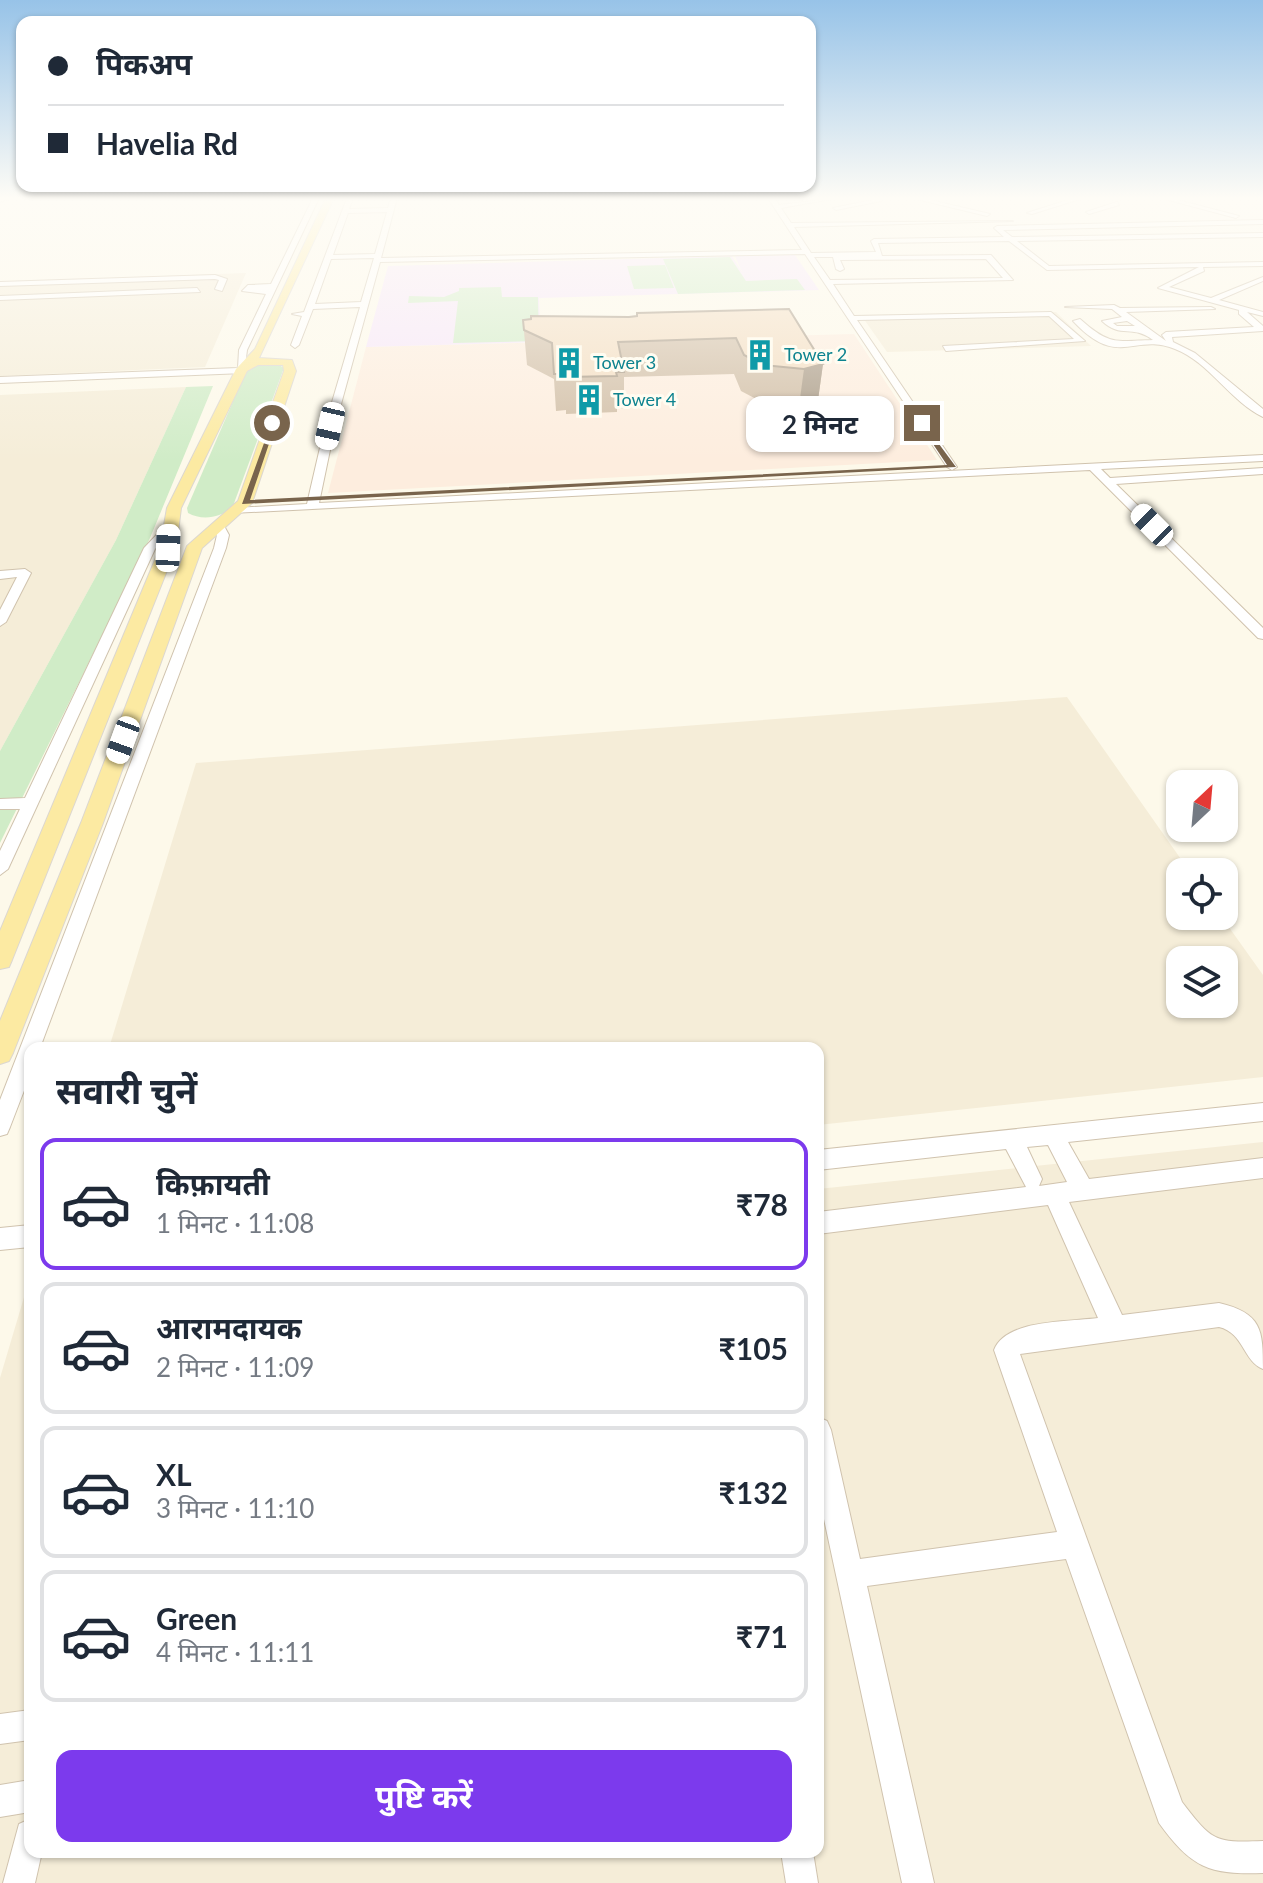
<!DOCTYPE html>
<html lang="hi">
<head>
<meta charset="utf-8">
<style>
  body { margin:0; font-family:Lato,"Noto Sans Devanagari",sans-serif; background:#f6f6f7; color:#1f2937; height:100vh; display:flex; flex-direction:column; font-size:30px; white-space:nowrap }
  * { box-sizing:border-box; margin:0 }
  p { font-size:26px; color:#747a83 }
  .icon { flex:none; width:44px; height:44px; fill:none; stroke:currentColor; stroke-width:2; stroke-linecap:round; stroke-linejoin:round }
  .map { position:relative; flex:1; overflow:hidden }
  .side { position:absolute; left:24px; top:1042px; width:800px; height:816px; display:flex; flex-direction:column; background:#fff; border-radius:16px; box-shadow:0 2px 6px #0004 }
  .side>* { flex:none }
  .hud { position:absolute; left:16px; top:16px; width:800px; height:176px; border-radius:16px; box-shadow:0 2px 6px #0004; display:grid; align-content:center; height:176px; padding:0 32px; background:#fff }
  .needle { width:52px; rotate:26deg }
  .buttons { position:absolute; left:1166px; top:770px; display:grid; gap:16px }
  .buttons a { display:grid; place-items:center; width:72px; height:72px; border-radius:16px; background:#fff; box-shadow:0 2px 6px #0004; font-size:40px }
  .end { position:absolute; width:36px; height:36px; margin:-18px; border:10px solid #79644c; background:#fff; box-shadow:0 0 0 4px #fff }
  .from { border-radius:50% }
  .bubble { position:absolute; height:56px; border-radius:16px; background:#fff; box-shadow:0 2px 6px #0004; font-size:26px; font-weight:700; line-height:56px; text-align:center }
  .car { position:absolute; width:24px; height:48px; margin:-24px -12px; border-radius:10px; box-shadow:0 0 6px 2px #0007; background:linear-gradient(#fff 24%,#345 0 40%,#fff 0 76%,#345 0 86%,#fff 0) }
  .hud b { display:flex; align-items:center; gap:28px; height:76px; font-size:30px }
  .hud b+b { border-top:2px solid #e0e1e3 }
  .hud i { width:20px; height:20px; background:#1f2937 }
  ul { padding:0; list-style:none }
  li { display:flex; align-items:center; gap:24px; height:132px; margin:0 16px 12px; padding:0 16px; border:4px solid #e0e1e3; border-radius:16px }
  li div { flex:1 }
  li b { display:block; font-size:30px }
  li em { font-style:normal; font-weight:700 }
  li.selected { border-color:#7c3aed }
  li>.icon { width:72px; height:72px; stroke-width:1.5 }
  h2 { padding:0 32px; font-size:36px; line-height:96px }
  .primary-button { display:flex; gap:16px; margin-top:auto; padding:16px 32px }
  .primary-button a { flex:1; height:92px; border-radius:16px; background:#7c3aed; color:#fff; font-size:32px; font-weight:700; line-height:92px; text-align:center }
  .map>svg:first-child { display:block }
  .residential { fill:#f5edd8; fill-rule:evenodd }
  .commercial { fill:#fdedde }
  .education { fill:#f6e6fa }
  .green { fill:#d0ecc7 }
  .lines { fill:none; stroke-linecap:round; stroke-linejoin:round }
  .minor-casing { stroke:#d0c3ae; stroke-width:2 }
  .major-casing { stroke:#dcd7d0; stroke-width:2 }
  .minor { fill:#fff; fill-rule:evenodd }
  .major { fill:#fceaa2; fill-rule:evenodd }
  .wall { fill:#d1bea6 }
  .shaded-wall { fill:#aa9b87 }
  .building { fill:#f3ddc1; stroke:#aa9b87; stroke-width:2 }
  .route { fill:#79644c }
  .labels { text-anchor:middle; stroke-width:6; stroke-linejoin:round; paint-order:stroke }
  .far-culture-label { font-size:18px; fill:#0d838f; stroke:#fffcf1; text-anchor:start }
</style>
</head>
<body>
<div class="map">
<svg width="1263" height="1883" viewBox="0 0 1263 1883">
  <rect width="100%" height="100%" fill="#fdf9ea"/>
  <!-- residential -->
  <g class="residential">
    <path d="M246 273 205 367 0 376V282Z"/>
    <path d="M1056 312 1091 346 887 352 861 315Z"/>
    <path d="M186 387 116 540 0 751V395Z"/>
    <path d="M1067 697 1190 872H1180V916H1221L1263 975V1077L818 1125V1048H109L196 763ZM1224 960V1004H1180V960Z"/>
    <path d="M1263 1142V1883H0V1378L30 1277V1852H818V1189Z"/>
  </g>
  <!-- commercial -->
  <path class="commercial" d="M854 334 937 460 328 493 366 347Z"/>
  <!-- education -->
  <path class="education" d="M795 255 819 290 539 298 541 342 366 347 388 266 732 256 742 272 735 256Z"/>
  <!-- green -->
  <g class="green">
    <path d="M730 257 746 281 797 279 805 290 678 294 663 259Z"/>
    <path d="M665 265 674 288 634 289 627 266Z"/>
    <path d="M501 287 502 297H538L539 341 453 343 458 301 408 303 409 296 444 297 459 291V288Z"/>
    <path d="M260 364 276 363 284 368 233 506C222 518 202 521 188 513L187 508 247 369Z"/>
    <path d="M213 386 150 538 0 843V751L116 540 186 387Z"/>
  </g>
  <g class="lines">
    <defs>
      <g id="minor">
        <path d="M0 198H11L0 202Z"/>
        <path d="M313 198H319L247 350 244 373 0 383V377L238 368 239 350 266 294 242 291 248 285 271 284Z"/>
        <path d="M347 198H353L349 209 388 208 391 198H397L381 258 802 250 768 198H774L779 205 837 198 781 208 791 223 1013 221 794 227 811 253 876 252 871 241 874 239 1004 237 994 228 997 226 1263 220V224L1003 230 1012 237 1263 233V237L1017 241 1049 266 1263 262V266L1203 267 1204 271 1169 287 1211 298 1263 277V281L1219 300 1263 312V316L1247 312 1263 326V331L1172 337 1173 342 1195 353 1263 409V417C1230 401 1209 362 1175 349 1133 332 1119 370 1073 321L1080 319C1110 346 1116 341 1153 340 1132 324 1121 339 1102 321L1122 317 1112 309 1065 307 1114 305 1120 308 1211 307 1215 309 1126 312 1166 341 1162 335 1166 332 1254 327 1239 314V310L1158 288 1199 267 1047 270 1009 241 878 243 882 256 991 255 1013 280 833 284 854 316 1051 312 1085 341 946 351 943 346 1074 339 1049 316 857 320 957 467 952 470 947 467 805 254 380 262 335 426 319 503 1263 455V461L1101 469 1110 478 1263 468V474L1116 484 1263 628V639L1258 638 1090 470 232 513 230 511 236 508 307 504 325 426 360 307 313 309 299 345 295 348 291 345 302 316 292 314 304 312ZM387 212 375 254 333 255 348 213ZM814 257H833L836 269 840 271 844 269 840 260 986 259 1003 278 830 280ZM374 258 361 302 315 304 331 259ZM1127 321 1135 326H1117L1113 323Z"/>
        <path d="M883 198 881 201 836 210 833 208Z"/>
        <path d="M912 198H922L990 214 987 216Z"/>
        <path d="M1074 198H1083L1032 214 1027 213Z"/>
        <path d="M1161 198H1170L1239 216 1236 218Z"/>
        <path d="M1117 202 1119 205 1089 214 1086 212Z"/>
        <path d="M215 275 227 279 222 291 215 289 219 280 215 279 0 286V282Z"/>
        <path d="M197 288 200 292 0 300V296Z"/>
        <path d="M215 524H223L229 535 226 548 40 1048H30V1075L10 1127 7 1134 0 1136V1100L214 548 217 535Z"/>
        <path d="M165 526 175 528 155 549 8 869 0 875V851L20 809H0V799L25 798 144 548Z"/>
        <path d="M25 569 31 573 6 622 0 626V610L17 577 0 579V571Z"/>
        <path d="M1263 1103V1121L1068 1142 1089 1179 1263 1158V1178L1069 1202 1122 1315 1219 1303C1262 1313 1263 1330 1263 1369 1243 1361 1244 1333 1219 1327L1020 1354 1182 1802C1212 1841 1214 1843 1263 1841V1873C1208 1875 1191 1867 1159 1823L1066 1559 867 1586 934 1883H902L818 1491V1417L827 1421 831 1430 860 1559 1057 1532 994 1350C1006 1319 1068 1322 1098 1318L1048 1205 818 1234V1212L1026 1187 1006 1149 818 1170V1150ZM1048 1145 1067 1182 1039 1186 1042 1179 1027 1147Z"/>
        <path d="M30 1225V1247L0 1250V1228Z"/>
        <path d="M30 1710V1740L0 1744V1714Z"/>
        <path d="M30 1780V1812L0 1817V1785Z"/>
        <path d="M30 1819V1852H42L35 1883H3L19 1824Z"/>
        <path d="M781 1852H813L818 1883H786Z"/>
      </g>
      <path id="major" d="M326 198H334L259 358 292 360 296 371 252 503 202 548 103 823 13 1053 9 1061 0 1064V1021L81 823 187 546 238 501 284 371 283 365H258L247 371 181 508 176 548 12 960 9 967 0 969V931L160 548 167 508 236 369 255 349Z"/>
    </defs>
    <!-- minor casing -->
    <use href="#minor" class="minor-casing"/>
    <!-- major casing -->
    <use href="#major" class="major-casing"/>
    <!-- minor -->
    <use href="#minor" class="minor"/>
    <!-- major -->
    <use href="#major" class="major"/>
  </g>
  <!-- wall -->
  <path class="wall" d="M789 309 823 364 818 400 799 406 760 401 741 391 734 374 624 377V408L617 409V412L566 414V410L556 411 554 379 527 365 523 320 629 317Z"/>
  <!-- shaded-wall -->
  <path class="shaded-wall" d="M823 364 818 400 799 406 804 369Z"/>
  <!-- building -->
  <path class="building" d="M789 309 823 364 804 369 763 365 744 355 736 338 618 342 624 372H616L617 376 565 377 564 374H554L552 343 524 330 523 320 531 319V316L629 317 637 316V313Z"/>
  <!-- sky -->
  <linearGradient id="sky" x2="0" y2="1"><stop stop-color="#97c3e8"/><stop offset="0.43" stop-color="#fefcf6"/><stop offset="1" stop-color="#fefcf6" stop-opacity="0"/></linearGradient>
  <rect width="1263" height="461" fill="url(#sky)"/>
  <!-- route -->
  <path class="route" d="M272 421 276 423 250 500 947 465 919 423 922 421 956 467 242 504Z"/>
  <!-- icons -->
  <defs>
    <symbol id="building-bare" viewBox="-9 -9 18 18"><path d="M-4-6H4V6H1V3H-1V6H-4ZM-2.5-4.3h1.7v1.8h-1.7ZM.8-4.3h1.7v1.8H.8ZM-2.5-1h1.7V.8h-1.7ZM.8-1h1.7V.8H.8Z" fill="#0f9aa8" stroke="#fffcf1" stroke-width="2.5" paint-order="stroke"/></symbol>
  </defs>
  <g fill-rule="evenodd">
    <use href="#building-bare" x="738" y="333" width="44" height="44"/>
    <use href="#building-bare" x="547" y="341" width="44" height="44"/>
    <use href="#building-bare" x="567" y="378" width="44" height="44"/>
  </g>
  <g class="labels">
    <!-- far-culture labels -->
    <g class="far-culture-label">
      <text x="784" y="361">Tower 2</text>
      <text x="593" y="369">Tower 3</text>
      <text x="613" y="406">Tower 4</text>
    </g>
  </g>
</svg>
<div class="buttons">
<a><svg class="needle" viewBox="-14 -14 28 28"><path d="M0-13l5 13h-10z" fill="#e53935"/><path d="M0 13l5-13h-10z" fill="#747a83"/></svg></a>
<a><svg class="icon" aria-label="locate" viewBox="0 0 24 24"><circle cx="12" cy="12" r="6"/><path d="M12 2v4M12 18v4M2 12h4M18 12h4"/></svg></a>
<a><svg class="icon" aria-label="layers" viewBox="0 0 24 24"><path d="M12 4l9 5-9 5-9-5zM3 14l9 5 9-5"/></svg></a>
</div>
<i class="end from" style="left:272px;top:423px"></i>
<i class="end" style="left:922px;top:423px"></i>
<div class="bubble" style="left:746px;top:396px;width:148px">2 मिनट</div>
<i class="car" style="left:330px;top:426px;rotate:193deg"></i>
<i class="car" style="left:1152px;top:525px;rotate:315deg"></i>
<i class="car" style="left:168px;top:548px;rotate:2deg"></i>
<i class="car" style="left:123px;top:740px;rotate:200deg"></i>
<div class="hud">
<b><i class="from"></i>पिकअप</b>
<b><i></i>Havelia Rd</b>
</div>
<section class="side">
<h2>सवारी चुनें</h2>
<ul>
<li class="selected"><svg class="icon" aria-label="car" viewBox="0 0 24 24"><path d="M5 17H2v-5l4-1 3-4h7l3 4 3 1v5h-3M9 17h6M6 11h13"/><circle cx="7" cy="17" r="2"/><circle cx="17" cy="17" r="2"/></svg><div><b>किफ़ायती</b><p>1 मिनट · 11:08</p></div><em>₹78</em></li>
<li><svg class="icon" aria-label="car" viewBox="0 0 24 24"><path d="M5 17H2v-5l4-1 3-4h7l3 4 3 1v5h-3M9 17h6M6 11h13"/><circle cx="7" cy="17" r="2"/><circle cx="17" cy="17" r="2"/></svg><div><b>आरामदायक</b><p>2 मिनट · 11:09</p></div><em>₹105</em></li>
<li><svg class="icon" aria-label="car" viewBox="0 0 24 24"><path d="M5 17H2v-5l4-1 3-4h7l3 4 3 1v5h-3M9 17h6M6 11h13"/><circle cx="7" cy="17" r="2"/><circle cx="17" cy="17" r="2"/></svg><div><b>XL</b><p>3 मिनट · 11:10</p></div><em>₹132</em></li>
<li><svg class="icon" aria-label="car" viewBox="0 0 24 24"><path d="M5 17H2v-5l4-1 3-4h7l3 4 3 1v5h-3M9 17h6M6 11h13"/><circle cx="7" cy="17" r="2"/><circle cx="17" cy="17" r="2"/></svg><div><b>Green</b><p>4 मिनट · 11:11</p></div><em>₹71</em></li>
</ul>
<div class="primary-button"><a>पुष्टि करें</a></div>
</section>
</div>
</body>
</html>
